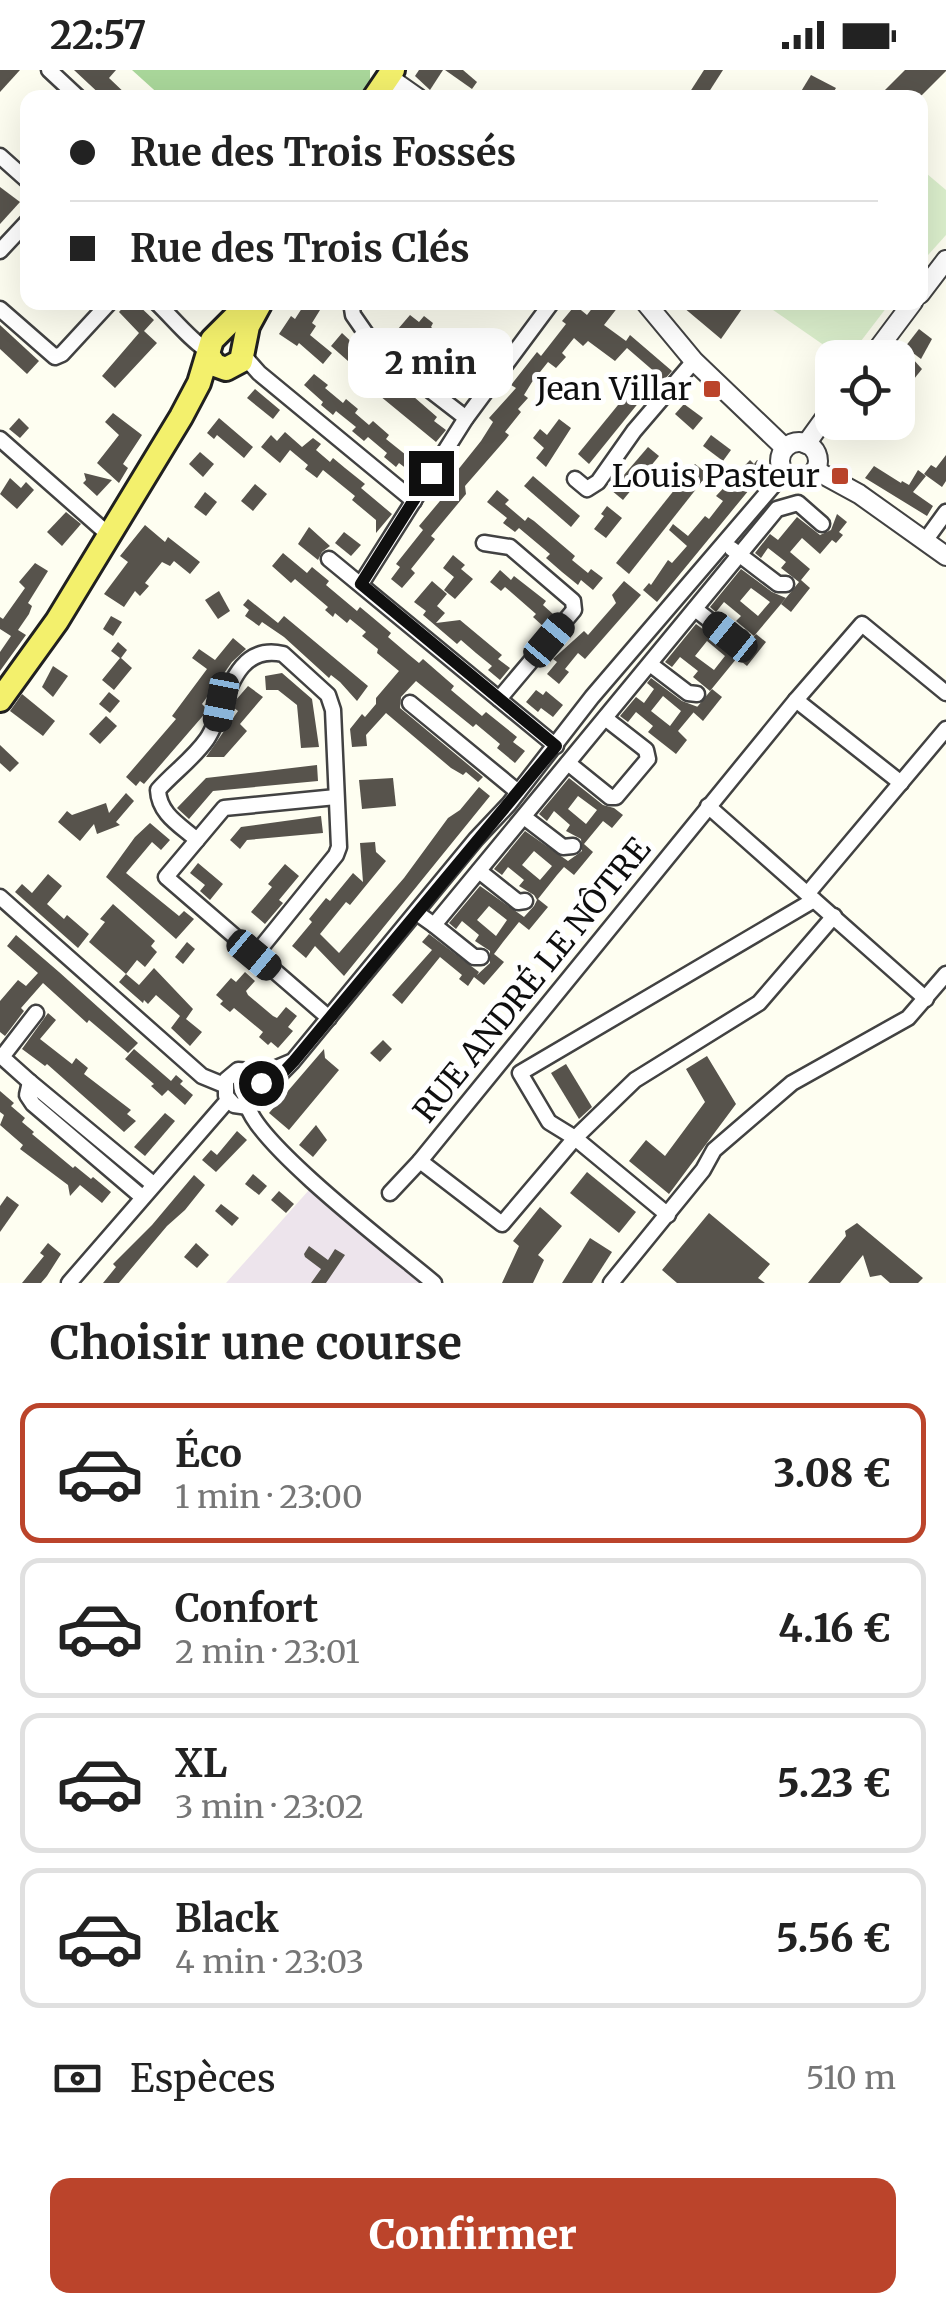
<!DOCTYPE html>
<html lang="fr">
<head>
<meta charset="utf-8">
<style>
  body { margin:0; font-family:Merriweather,serif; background:#f2f2f2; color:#222; height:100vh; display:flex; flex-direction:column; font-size:38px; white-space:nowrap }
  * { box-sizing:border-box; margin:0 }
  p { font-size:32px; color:#767676 }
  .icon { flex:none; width:55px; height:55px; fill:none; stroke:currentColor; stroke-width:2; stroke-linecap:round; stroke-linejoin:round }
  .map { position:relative; height:1213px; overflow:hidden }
  .sheet { display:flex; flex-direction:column; background:#fff; flex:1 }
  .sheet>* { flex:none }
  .guide { position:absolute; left:20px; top:20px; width:908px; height:220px; border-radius:20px; box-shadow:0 10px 40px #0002; display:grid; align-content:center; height:220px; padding:0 50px; background:#fff }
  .fabs { position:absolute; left:815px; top:270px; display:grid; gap:20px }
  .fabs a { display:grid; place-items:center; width:100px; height:100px; border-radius:20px; background:#fff; box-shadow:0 10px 40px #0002; font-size:50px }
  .end { position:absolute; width:45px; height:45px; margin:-22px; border:12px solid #0f0f0f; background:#fff; box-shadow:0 0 0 5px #fff }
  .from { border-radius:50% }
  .bubble { position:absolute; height:70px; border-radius:20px; background:#fff; box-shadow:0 10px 40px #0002; font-size:32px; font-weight:800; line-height:70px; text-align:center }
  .car { position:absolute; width:30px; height:60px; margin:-30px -15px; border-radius:12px; box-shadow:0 0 8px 2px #0007; background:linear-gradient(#222 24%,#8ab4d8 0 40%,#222 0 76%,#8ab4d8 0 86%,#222 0) }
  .guide b { display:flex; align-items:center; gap:35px; height:95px; font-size:38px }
  .guide b+b { border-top:2px solid #e0e0e0 }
  .guide i { width:25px; height:25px; background:#222 }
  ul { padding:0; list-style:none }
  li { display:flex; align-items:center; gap:30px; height:140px; margin:0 20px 15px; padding:0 30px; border:5px solid #e0e0e0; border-radius:20px }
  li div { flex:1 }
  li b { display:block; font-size:38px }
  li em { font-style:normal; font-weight:800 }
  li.active { border-color:#bb442b }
  li>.icon { width:90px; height:90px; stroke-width:1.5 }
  h2 { padding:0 50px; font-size:45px; line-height:120px }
  .pay { display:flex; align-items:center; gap:25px; height:110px; padding:0 50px; font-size:38px }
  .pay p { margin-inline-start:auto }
  .primary-button { display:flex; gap:20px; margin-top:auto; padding:20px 50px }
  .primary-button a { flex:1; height:115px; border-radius:20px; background:#bb442b; color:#fff; font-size:40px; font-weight:800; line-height:115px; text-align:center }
  .status { display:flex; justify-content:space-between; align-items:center; height:70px; padding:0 50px; background:#fff; direction:ltr }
  .status svg { height:28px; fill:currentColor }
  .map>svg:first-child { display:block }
  .industrial { fill:#ede4ec }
  .forest { fill:#aad89b }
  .pitch { fill:#dcf0cd }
  .building { fill:#57534c; fill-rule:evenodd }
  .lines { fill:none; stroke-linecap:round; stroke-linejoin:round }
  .minor-casing { stroke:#424242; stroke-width:19 }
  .tertiary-casing { stroke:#424242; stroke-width:22 }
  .primary-casing { stroke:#202020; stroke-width:28 }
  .minor { stroke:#fff; stroke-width:14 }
  .tertiary { stroke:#fff; stroke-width:18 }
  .primary { stroke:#f3f06c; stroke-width:22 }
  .route { stroke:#0f0f0f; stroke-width:12 }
  .poi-dot { fill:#bb442b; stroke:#fff; stroke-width:4 }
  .labels { text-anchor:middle; stroke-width:10; stroke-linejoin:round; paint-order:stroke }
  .poi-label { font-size:32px; fill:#0f0f0f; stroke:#fff; text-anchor:end }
  .street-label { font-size:32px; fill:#0f0f0f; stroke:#fff }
</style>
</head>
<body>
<div class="status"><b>22:57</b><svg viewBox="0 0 49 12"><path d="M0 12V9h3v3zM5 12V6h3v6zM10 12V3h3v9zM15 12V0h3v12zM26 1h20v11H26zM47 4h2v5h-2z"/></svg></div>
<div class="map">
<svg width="946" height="1213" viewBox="0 0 946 1213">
  <rect width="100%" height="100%" fill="#fefef1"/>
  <!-- industrial -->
  <path class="industrial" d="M309 1120 420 1213H226Z"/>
  <!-- forest -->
  <path class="forest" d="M132 0H370V11L360 27 163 28Z"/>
  <!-- pitch -->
  <g class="pitch">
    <path d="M920 98 946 120V165L920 194Z"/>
    <path d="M763 233H890L848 288 841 287Z"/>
  </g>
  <!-- building -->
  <g class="building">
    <path d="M0 0H20L0 22Z"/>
    <path d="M74 0H116L109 8 130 28H104Z"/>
    <path d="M419 0H443L430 20 415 6Z"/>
    <path d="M445 0H463L477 12 472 19Z"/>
    <path d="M704 0H723L705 28H686Z"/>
    <path d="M905 0H946V1L919 28H877Z"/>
    <path d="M811 5 836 18 830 28H797Z"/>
    <path d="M0 117 20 132 0 154Z"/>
    <path d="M128 232H135L154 250 144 261 157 273 115 318 102 306 139 263 119 242Z"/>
    <path d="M306 232 320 240 312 253 316 256 310 265 332 283 323 294 299 273 297 276 279 264 291 246 295 249Z"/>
    <path d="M597 232H622L604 255 626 271 630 265 672 301 664 310 627 278 615 291 588 271 583 276 574 268 562 283 566 287 556 298 548 292 532 312 524 325 528 328 518 339 521 342 505 362 509 365 506 369 465 416 466 424 431 466 435 469 411 499 415 503 402 518 391 509 400 497 396 494 423 460 419 456 445 425 441 421 481 371 493 352 489 348 516 318 511 315 537 282 541 286 566 254 562 251 572 239 576 236 587 245Z"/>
    <path d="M677 232H740L744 236 721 269Z"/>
    <path d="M410 245 419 252 424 246 433 253 431 257 460 281 449 295 440 288 434 294 425 286 428 283 398 259Z"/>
    <path d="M0 255 39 291 27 304 0 279Z"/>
    <path d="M919 259 932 269 921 289 905 277Z"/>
    <path d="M342 263 375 294 371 299 402 324 406 320 437 347 434 351 446 360 436 372 363 312 365 306 331 276Z"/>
    <path d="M912 288 922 299 898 329V307Z"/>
    <path d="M314 304 328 315 325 318 343 333 346 329 358 339 355 343 369 355 373 351 389 365 386 369 406 385 409 381 421 391 418 395 422 398 416 406 399 393 396 397 384 387 387 383 368 367 364 371 352 361 356 357 336 341 333 345 321 335 323 332 304 315Z"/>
    <path d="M636 313 646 321 644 326 589 394 578 384Z"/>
    <path d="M255 319 280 340 273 349 247 328Z"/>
    <path d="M684 334 703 348 693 360 675 344Z"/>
    <path d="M113 343 142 365 123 394 128 398 119 413 97 393 119 365 105 352Z"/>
    <path d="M19 348 29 358 20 368 9 359Z"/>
    <path d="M219 348 253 377 244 388 217 365 214 369 207 363Z"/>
    <path d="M559 349 571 358 546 397 536 388 544 378 533 368 540 359 547 365Z"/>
    <path d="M285 362 302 377 313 368 321 374 316 380 330 392 333 388 345 398 365 414 361 418 392 444 376 463V450L352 430 355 426 323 400 317 408 305 399 308 395 290 380 280 393 261 377 271 365 277 371Z"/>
    <path d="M711 365 731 380 723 391 703 376Z"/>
    <path d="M648 377 659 386 623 430 611 420Z"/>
    <path d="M200 382 214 394 203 407 189 394Z"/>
    <path d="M946 385V411L942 417 924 404 931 395 936 398Z"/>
    <path d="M750 390 754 394 757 390 767 398 657 532 643 520 649 513 651 515 668 490 672 493 687 476 669 460 673 454 688 466 705 446 709 449 723 431 716 426Z"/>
    <path d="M695 394 708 404 629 504 616 493Z"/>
    <path d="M874 396 901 413 902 411 909 415 918 400 926 406 913 422 933 436 927 446 865 408Z"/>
    <path d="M84 403 112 410 97 426 83 413 86 410Z"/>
    <path d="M533 406 580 446 571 457 524 416Z"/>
    <path d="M10 408 21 418 26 412 34 420 17 439 0 424Z"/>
    <path d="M255 414 267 424 253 441 241 431Z"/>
    <path d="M497 420 509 430 505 434 525 451 528 447 534 451 575 486 572 490 588 503 591 499 603 508 593 520 581 510 578 515 562 502 546 488 550 484 519 458 515 462 503 453 507 448 487 432Z"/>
    <path d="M205 422 217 432 206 446 194 437Z"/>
    <path d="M607 436 622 448 606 468 594 459 604 446 601 444Z"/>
    <path d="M66 442 81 454 62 476 47 462Z"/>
    <path d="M837 444 847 452 839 462 843 465 836 473 832 470 820 484 802 468 790 482 810 499 801 510 810 518 791 542 781 534 799 512 781 498 786 492 768 478 761 488 755 483 770 464 778 470 797 447 820 465 831 460Z"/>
    <path d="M145 455 165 472 168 467 200 492 190 504 174 491 170 496 162 492 145 513 149 516 140 526 135 521 124 537 104 524 128 492 120 486Z"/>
    <path d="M309 457 330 476 322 482 318 490 298 474Z"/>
    <path d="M344 462 361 475 351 486 335 473Z"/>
    <path d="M283 483 307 503 312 497 329 511 326 515 357 541 360 537 372 547 391 563 388 567 408 584 419 593 423 589 454 616 451 620 482 646 486 642 517 667 513 672 525 681 515 693 497 678 500 674 476 654 473 657 416 611 401 627 400 638 483 707 478 712 466 702 463 705 451 698 386 643 366 665 367 676 352 677 350 659 362 644 365 647 376 634V628L399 601 377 583 378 579 362 566 366 562 350 549 347 553 335 543 333 547 325 540 328 537 295 509 291 513 272 496Z"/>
    <path d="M453 485 465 495 461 499 473 509 455 529 444 520 454 507 443 498Z"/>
    <path d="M35 493 48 501 28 533 32 536 29 544 18 560 26 565 0 601V582L11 566 0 559V547L3 549 25 518 19 512Z"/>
    <path d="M741 499 772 522 786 528 754 566 736 551 741 546 724 532 716 542 710 537ZM751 518 770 532 758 546 740 531Z"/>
    <path d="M500 500 511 510 514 506 546 531 543 535 554 545 544 557 533 547 536 544 505 517 501 521 490 512Z"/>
    <path d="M432 511 447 524 437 536 445 543 436 553 460 550 502 585 498 589 510 598 500 610 488 600 492 596 476 583 461 570 457 574 423 545 426 541 414 532Z"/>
    <path d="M624 511 641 525 585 589 578 583 565 599 569 602 559 614 547 604 557 592 553 589 584 561 588 565 616 533 612 525Z"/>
    <path d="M219 521 230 541 218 549 205 530Z"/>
    <path d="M248 529 278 553 284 546 368 616 357 631 340 612 331 605 329 608 284 567 262 552 259 556 245 546 249 540 243 535Z"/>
    <path d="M111 546 122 552 113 566 103 559Z"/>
    <path d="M696 554 724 575 741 582 756 564 766 572 747 596 737 588 710 621 693 607 698 601 680 587 672 597 665 592ZM707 571 725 586 714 600 695 586Z"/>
    <path d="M233 568 246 579 232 592 202 634 208 640 144 714 140 711 136 716 126 707 176 649 172 646 207 599 192 588 199 579 215 590Z"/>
    <path d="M118 572 127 580 121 588 132 598 114 620 102 610 120 588 111 581Z"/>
    <path d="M53 596 68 606 53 627 42 617Z"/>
    <path d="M282 603 312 629 319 677 301 678 297 635 278 620H266L265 606Z"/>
    <path d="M651 608 682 631 698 637 678 661 687 670 676 684 648 662 653 656 636 642 628 652 620 646 636 627 644 633 654 619 647 613ZM663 626 681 641 670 656 651 641Z"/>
    <path d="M248 616 263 627 240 654 247 661 224 687H206L238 641 233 637 235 631Z"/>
    <path d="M712 619 722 627 703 651 693 642Z"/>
    <path d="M536 620 543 625 546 621 563 635 553 647 541 638 538 642 526 632Z"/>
    <path d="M109 622 120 631 110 643 99 634Z"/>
    <path d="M22 624 55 651 43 666 10 641Z"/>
    <path d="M106 646 117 656 100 674 89 664Z"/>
    <path d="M0 675 19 693 10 702 0 693Z"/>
    <path d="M317 695 318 711 213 721 189 749 177 738 206 708Z"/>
    <path d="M393 708 396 736 362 739 359 710Z"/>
    <path d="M569 708 603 735 614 738 623 745 612 758 603 751 584 774 593 782 574 805 564 797 557 805 538 829 548 837 529 860 519 852 503 872 494 884 504 892 484 915 474 907 468 916 459 909 462 905 440 887 402 934 392 925 432 880 422 872 429 864 479 902 477 905 490 893V881L475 871 479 865 462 851 456 859 449 853 480 816 524 847 534 836 537 830 534 825 519 816 524 810 508 797 502 805 494 799 525 761 568 791 582 781 581 769 566 761 570 755 554 741 547 751 539 744ZM578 726 597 740 586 754 568 739ZM534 781 552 796 540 810 522 795ZM489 836 507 850 496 866 477 850Z"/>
    <path d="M479 717 490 726 344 906 315 876 306 888 292 876 312 852 309 849 326 828 330 831 353 803 363 812 360 773 375 772 376 782 386 791 350 835 346 832 320 864 339 883 404 808 448 748 460 740Z"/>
    <path d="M126 723 134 731 116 752 120 755 97 764 94 754 80 771 58 752 67 741 72 745 106 733 109 743Z"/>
    <path d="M321 746 323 763 247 770 240 779 230 770 241 757Z"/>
    <path d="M150 753 170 770 161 780 152 772 126 803 179 846 184 841 194 849 176 869 106 807 135 767Z"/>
    <path d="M198 793 223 814 210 830 200 821 205 815 190 803Z"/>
    <path d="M285 794 299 806 279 830 283 833 265 854 251 842 272 817 268 814Z"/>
    <path d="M48 804 62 816 47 834 64 849 67 845 89 864 78 878 15 822 22 814 32 823Z"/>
    <path d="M113 834 155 871 151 876 157 882 145 897 137 890 126 904 89 872 105 852 100 849Z"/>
    <path d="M16 865 59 902 138 973 128 983 89 950 87 953 43 913 21 938 24 941 5 966 0 962V931L18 910 26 916 38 903 7 876Z"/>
    <path d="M187 872 195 879 183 894 175 887Z"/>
    <path d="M154 898 193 939 186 949 202 962 190 976 171 958 180 946 156 925 148 934 144 930 143 933 119 912 126 904 139 915Z"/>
    <path d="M245 902 255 911 246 921 248 925 273 946 277 948 286 937 297 946 288 957 293 961 278 978 271 972 268 975 259 967 263 962 234 938 230 942 220 934 223 931 216 925 231 908 236 912Z"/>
    <path d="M48 943 56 950 40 969 72 994 76 988 88 998 84 1004 131 1040 127 1044 136 1051 124 1062 47 994 45 996 22 979Z"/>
    <path d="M383 970 392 979 380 992 370 983Z"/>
    <path d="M134 979 171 1011 176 1005 183 1011 180 1014 193 1025 185 1035 168 1020 162 1026 151 1016 154 1014 125 989Z"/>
    <path d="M324 979 325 988 339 1000 289 1060 269 1043Z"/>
    <path d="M707 986 736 1034 669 1124 629 1091 646 1070 665 1086 705 1032 686 999Z"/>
    <path d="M566 994 592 1037 579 1049 551 1003Z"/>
    <path d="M0 1021 14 1033 11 1036 25 1048 22 1052 34 1062 32 1064 73 1098 75 1096 91 1109 93 1107 111 1122 102 1133 80 1115 70 1126 68 1115 20 1079 23 1075 0 1055 4 1045 0 1042Z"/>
    <path d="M165 1043 175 1051 145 1086 134 1077Z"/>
    <path d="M316 1055 327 1070 313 1087 299 1075Z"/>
    <path d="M237 1061 247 1070 216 1102 202 1090 211 1080 217 1085Z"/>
    <path d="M587 1102 636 1142 619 1163 570 1123Z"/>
    <path d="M253 1104 267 1116 259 1125 245 1114Z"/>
    <path d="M194 1105 205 1115 185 1140 167 1156 119 1213H103L116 1197 113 1194 152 1155Z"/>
    <path d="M279 1121 294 1134 286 1143 271 1130Z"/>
    <path d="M7 1126 19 1135 0 1162V1136Z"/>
    <path d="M221 1134 239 1148 232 1156 215 1141Z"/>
    <path d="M540 1137 562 1156 538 1185 544 1190 533 1213H502L519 1176 513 1171Z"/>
    <path d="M709 1143 770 1194 758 1208 765 1213H677L662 1200Z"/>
    <path d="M857 1153 923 1208 918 1213H890L881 1205 870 1207 863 1185 840 1213H808L846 1166 845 1161Z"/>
    <path d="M590 1168 612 1182 592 1213H562Z"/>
    <path d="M48 1173 61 1184 47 1206 41 1213H22L44 1186 40 1183Z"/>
    <path d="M196 1173 209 1185 197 1198 184 1187Z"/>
    <path d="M309 1176 328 1190 335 1179 345 1185 326 1213H311L321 1199 305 1187 304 1184Z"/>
  </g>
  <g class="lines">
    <defs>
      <g id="minor">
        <path d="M49 0 79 28"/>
        <path d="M0 86 28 111"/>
        <path d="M0 181 28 151"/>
        <path d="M156 232C171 246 192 272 208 281"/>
        <path d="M351 232 353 245 369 268 415 302 422 314 466 348"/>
        <path d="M0 239 55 287 62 284 110 232"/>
        <path d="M244 286 259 303 414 431"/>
        <path d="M0 369 109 465"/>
        <path d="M575 409 587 419 598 412 634 361 694 291"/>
        <path d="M925 471 946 442"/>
        <path d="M484 473 510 477 573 531 574 540 499 629"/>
        <path d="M732 479 778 514H786"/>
        <path d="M329 489 556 676"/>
        <path d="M361 514 466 348 552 232"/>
        <path d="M695 539 731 567 741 568"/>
        <path d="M650 594 688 623 697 624"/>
        <path d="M796 630 901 713"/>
        <path d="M410 633 518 722"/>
        <path d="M568 693 610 727H616L648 689 646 680 605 648"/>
        <path d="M708 736 926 929"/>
        <path d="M524 747 563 777 573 776"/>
        <path d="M197 770C180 755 159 744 158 720 174 702 193 689 207 669 227 640 230 572 283 584L328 625 333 640 339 777 336 785 255 885"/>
        <path d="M479 801 518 832 525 831"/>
        <path d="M808 823 946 659"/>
        <path d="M0 827 202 1006 224 1015"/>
        <path d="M417 843 434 855 777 439 798 433 822 454"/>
        <path d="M834 846 759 933 635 1010 575 1068 502 1154 420 1091 796 630 862 554 946 623"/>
        <path d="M434 855 474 887H481"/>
        <path d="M329 948 166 807 224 738 336 727"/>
        <path d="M293 991 267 1002 238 1000 226 1010V1026L234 1035 248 1037 293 991 476 769 509 734 592 627 784 403"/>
        <path d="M30 1012 2 987 36 943"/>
        <path d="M248 1037C260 1077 396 1181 434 1213"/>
        <path d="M390 1123 420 1091"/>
        <path d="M142 1127 33 1034 27 1025 30 1012 153 1114"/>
        <path d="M668 1145 575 1068 549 1052 520 1003 814 830"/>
        <path d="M69 1213 228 1030"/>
        <path d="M611 1213 703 1100 714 1080 792 1013 908 948 946 904"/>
      </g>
      <g id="tertiary">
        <path d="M388 7 418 28"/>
        <path d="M920 224 946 190"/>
        <path d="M645 232 694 291 785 378"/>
        <path d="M871 288 913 232"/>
        <circle cx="799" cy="391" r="19"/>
        <path d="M806 374 832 338"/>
        <path d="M815 400 859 424 946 486"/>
      </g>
      <g id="primary">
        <path d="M374 28 393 0"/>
        <path d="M209 286 215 295 226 299 241 291 248 256 260 234"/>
        <path d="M0 630 57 551 181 347 199 313 212 270 250 232"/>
      </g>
    </defs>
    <!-- minor casing -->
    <use href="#minor" class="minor-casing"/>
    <!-- tertiary casing -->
    <use href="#tertiary" class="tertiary-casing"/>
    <!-- primary casing -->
    <use href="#primary" class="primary-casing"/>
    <!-- minor -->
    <use href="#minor" class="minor"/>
    <!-- tertiary -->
    <use href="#tertiary" class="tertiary"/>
    <!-- primary -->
    <use href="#primary" class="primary"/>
  </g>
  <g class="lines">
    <!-- route -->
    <path class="route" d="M261 1013 260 1027 294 991 556 676 361 514 431 403"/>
  </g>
  <!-- markers -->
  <g class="poi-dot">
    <rect x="702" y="309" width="20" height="20" rx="5"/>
    <rect x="830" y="396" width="20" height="20" rx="5"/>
  </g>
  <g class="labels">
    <!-- poi labels -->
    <g class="poi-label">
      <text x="692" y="330">Jean Villar</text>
      <text x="820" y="417">Louis Pasteur</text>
    </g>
    <!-- street labels -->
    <g class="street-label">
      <text transform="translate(532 910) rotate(-51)" y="11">RUE ANDRÉ LE NÔTRE</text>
    </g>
  </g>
</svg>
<div class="fabs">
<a><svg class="icon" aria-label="locate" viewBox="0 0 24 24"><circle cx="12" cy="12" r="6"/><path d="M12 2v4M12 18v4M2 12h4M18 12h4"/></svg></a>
</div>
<i class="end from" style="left:261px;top:1013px"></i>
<i class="end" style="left:431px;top:403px"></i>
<div class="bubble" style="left:348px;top:258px;width:165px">2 min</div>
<i class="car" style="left:730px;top:567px;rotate:309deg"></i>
<i class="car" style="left:549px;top:570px;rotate:40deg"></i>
<i class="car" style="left:221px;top:632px;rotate:191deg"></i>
<i class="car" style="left:254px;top:885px;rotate:130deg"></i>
<div class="guide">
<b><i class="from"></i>Rue des Trois Fossés</b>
<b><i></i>Rue des Trois Clés</b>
</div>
</div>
<section class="sheet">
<h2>Choisir une course</h2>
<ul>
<li class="active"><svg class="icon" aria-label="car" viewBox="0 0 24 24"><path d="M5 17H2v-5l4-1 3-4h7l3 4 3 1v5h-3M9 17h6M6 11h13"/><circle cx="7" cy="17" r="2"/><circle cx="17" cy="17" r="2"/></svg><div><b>Éco</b><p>1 min · 23:00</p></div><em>3.08 €</em></li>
<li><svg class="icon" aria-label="car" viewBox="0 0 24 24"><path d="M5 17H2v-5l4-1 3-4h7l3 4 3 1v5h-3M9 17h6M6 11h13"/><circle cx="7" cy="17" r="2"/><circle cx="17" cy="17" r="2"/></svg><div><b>Confort</b><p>2 min · 23:01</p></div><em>4.16 €</em></li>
<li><svg class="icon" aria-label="car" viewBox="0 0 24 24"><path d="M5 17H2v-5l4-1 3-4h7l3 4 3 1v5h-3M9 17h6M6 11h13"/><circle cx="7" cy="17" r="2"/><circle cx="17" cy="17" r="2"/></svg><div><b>XL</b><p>3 min · 23:02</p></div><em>5.23 €</em></li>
<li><svg class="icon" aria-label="car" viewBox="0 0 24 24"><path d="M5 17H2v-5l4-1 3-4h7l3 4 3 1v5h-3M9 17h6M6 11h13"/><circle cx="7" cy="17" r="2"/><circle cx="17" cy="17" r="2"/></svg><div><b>Black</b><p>4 min · 23:03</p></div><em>5.56 €</em></li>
</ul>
<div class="pay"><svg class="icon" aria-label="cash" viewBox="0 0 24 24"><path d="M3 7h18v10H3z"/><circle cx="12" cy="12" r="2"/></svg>Espèces<p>510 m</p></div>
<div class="primary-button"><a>Confirmer</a></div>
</section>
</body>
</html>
